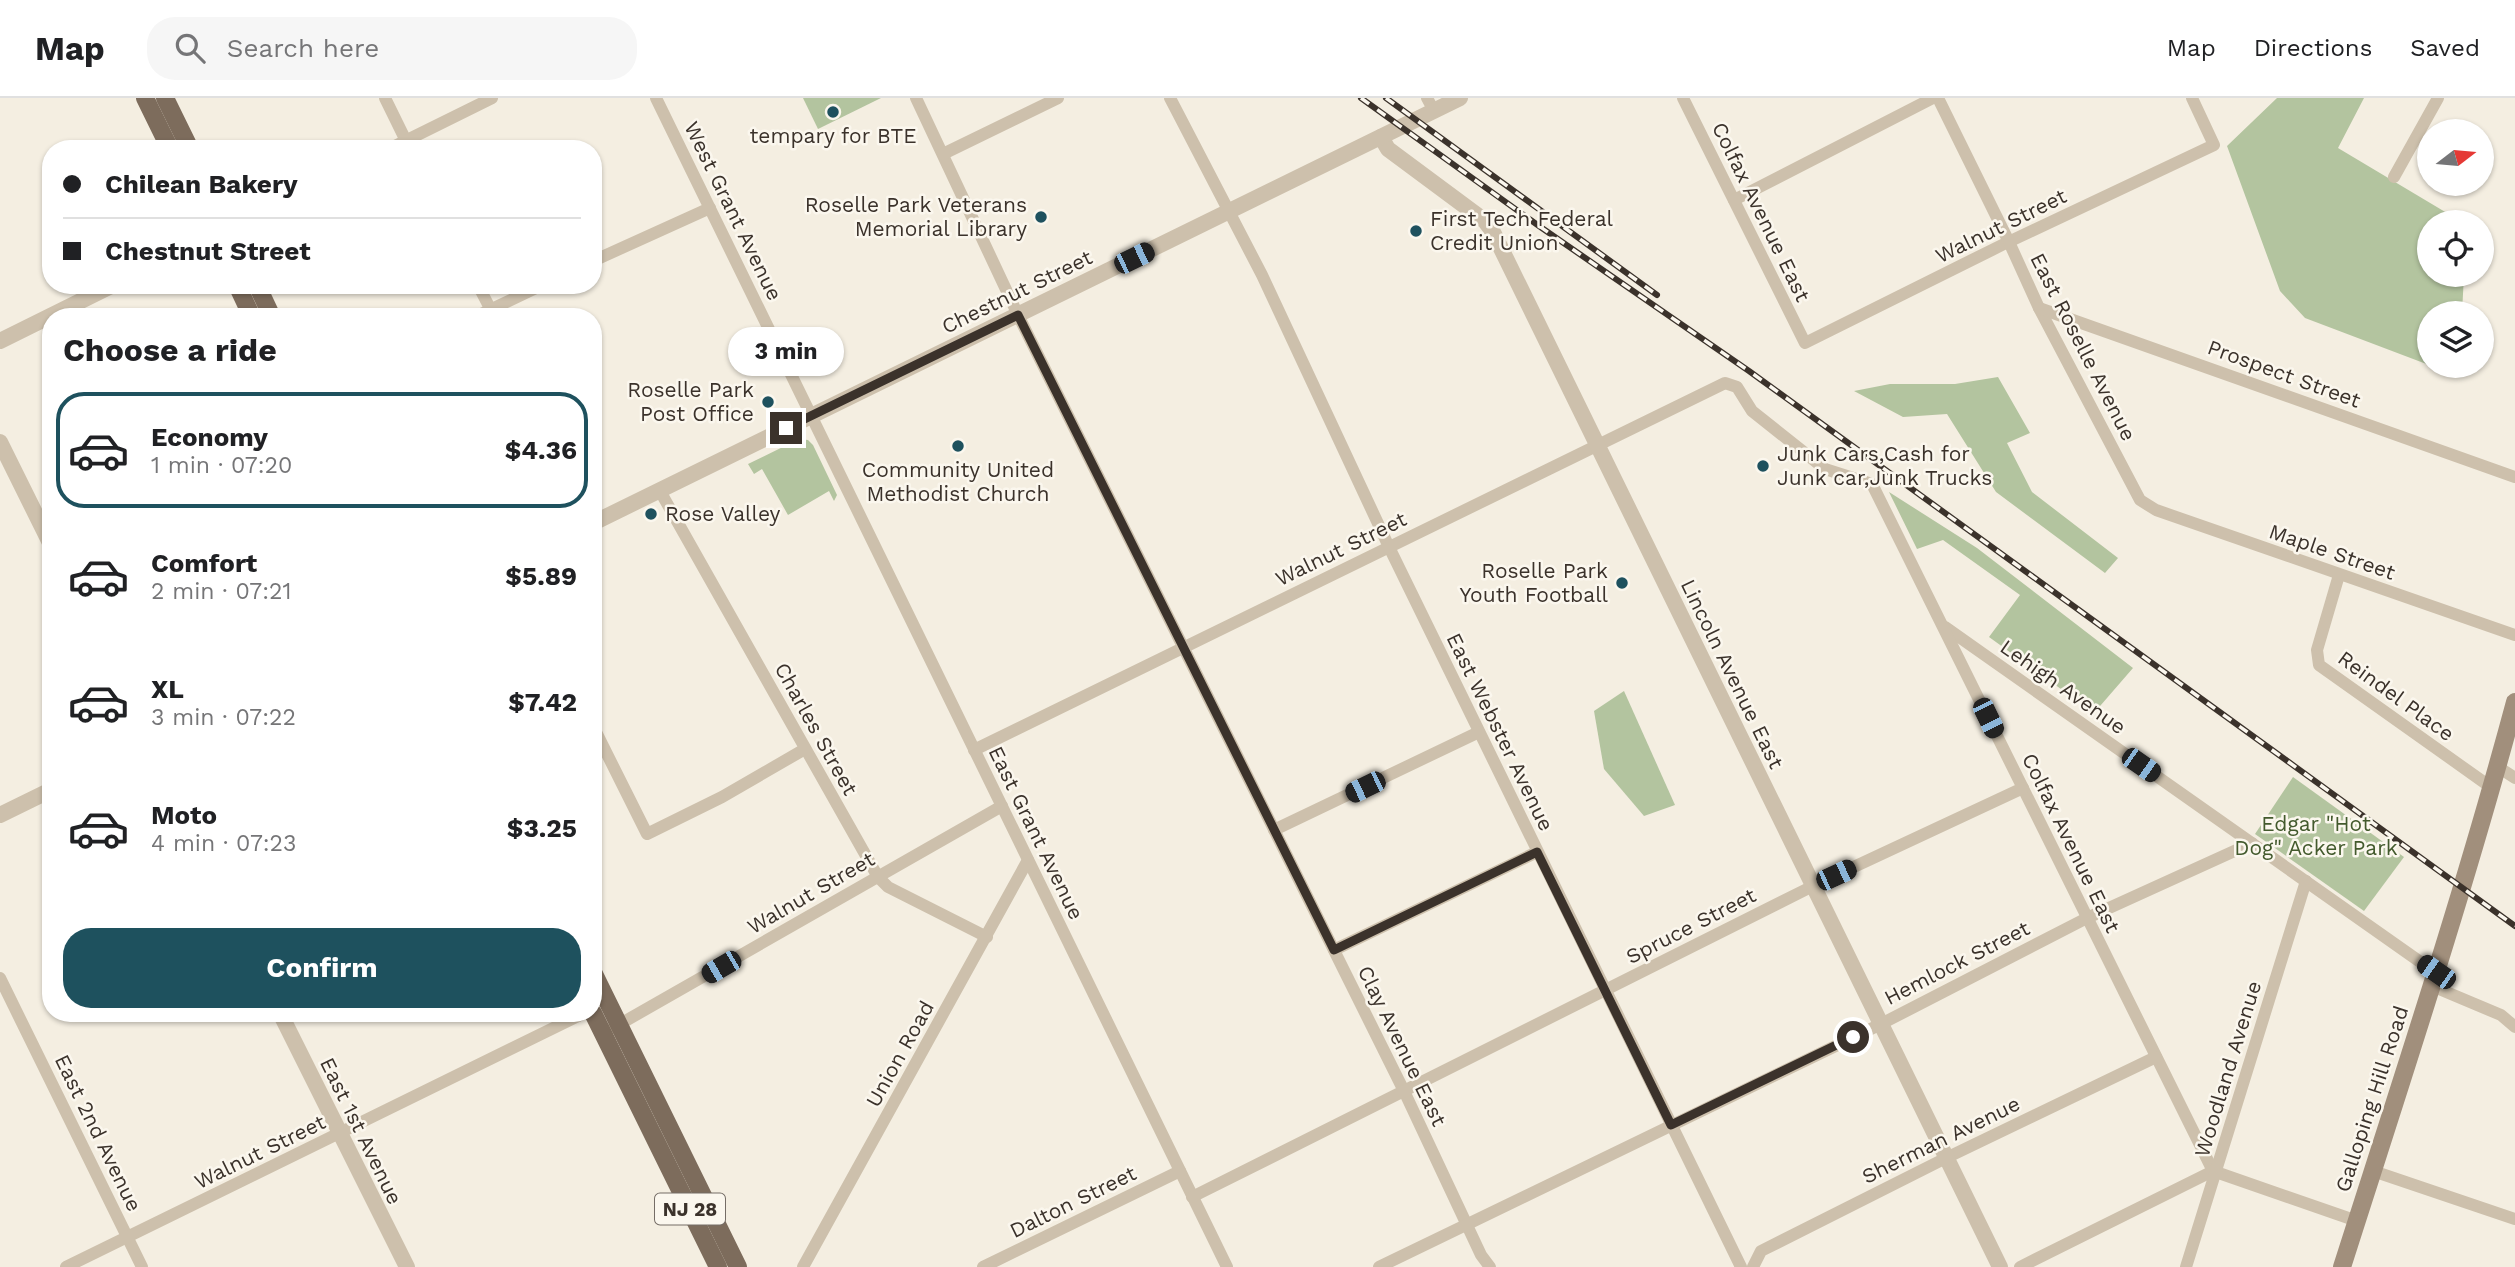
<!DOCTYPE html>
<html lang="en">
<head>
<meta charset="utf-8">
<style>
  body { margin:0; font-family:"Work Sans",sans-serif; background:#f6f6f6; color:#202124; height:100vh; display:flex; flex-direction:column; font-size:26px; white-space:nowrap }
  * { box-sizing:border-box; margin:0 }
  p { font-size:23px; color:#757577 }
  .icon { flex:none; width:38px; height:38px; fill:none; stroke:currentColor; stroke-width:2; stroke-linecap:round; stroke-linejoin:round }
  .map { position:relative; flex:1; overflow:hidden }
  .side { position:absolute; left:42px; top:210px; width:560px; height:714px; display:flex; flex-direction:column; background:#fff; border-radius:28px; box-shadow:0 2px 5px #0004 }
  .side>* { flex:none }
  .hud { position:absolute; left:42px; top:42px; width:560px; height:154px; border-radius:28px; box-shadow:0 2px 5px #0004; display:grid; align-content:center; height:154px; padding:0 21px; background:#fff }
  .needle { width:46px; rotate:74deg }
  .tools { position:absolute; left:2417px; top:21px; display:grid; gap:14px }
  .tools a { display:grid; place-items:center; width:77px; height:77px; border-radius:50%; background:#fff; box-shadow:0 2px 5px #0004; font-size:35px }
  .end { position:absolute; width:32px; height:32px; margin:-16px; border:9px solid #3b322b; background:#fff; box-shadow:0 0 0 4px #fff }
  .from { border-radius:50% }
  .bubble { position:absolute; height:49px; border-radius:24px; background:#fff; box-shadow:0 2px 5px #0004; font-size:23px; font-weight:700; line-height:49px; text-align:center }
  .car { position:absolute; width:21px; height:42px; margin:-21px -10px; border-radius:9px; box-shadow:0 0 5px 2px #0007; background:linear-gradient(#222 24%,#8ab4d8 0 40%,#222 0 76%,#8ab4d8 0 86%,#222 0) }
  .hud b { display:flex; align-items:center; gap:24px; height:66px; font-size:26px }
  .hud b+b { border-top:2px solid #e0e0e0 }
  .hud i { width:18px; height:18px; background:#202124 }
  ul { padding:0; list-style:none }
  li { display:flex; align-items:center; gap:21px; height:116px; margin:0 14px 10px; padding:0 7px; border:4px solid transparent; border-radius:28px }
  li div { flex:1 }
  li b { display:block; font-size:26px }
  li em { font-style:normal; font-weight:700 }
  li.active { border-color:#1e515e }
  li>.icon { width:63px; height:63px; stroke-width:1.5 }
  h2 { padding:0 21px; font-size:32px; line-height:84px }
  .primary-button { display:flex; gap:14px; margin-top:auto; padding:14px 21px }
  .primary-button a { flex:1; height:80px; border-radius:28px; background:#1e515e; color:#fff; font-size:28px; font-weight:700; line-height:80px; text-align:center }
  header { display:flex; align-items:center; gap:42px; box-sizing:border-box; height:98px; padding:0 35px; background:#fff; border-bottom:2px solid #e0e0e0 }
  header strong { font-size:33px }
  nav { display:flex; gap:38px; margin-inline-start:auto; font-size:24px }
  .search { width:490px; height:63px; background:#f6f6f6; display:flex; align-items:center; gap:18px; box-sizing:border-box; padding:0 24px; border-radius:28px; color:#757577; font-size:26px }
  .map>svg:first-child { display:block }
  .green { fill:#b3c49f }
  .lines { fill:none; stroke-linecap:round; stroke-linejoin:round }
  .minor { stroke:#cdc0ac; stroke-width:12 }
  .tertiary { stroke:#cdc0ac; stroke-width:16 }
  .secondary { stroke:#a18f7c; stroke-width:18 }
  .primary { stroke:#7d6c5c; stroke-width:18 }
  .rail-casing { stroke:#3b322b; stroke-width:6 }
  .rail { stroke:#fbf7ee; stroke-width:3.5; stroke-dasharray:10; stroke-linecap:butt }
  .route { stroke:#3b322b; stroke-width:9 }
  .poi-dot { fill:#1e515e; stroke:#fbf7ee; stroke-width:2.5 }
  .labels { text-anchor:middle; stroke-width:5; stroke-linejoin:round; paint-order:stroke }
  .shield { fill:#fbf7ee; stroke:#756d66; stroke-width:2 }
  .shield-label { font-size:19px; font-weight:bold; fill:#3b322b }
  .poi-label { font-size:21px; fill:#3b322b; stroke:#fbf7ee; text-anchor:end }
  .street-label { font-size:21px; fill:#3b322b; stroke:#fbf7ee }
  .park-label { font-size:21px; fill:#435a2d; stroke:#fbf7ee }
</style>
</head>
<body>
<header>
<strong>Map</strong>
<div class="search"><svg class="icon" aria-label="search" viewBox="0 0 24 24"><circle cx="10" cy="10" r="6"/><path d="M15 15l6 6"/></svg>Search here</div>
<nav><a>Map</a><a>Directions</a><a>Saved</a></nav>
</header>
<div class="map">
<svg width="2515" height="1169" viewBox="0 0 2515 1169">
  <rect width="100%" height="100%" fill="#f4eee1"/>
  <!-- green -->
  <g class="green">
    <path d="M803 0H881L818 31Z"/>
    <path d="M2277 0H2364L2338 50 2462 124H2429V177H2464L2462 215H2429V267L2305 220 2280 193 2227 48Z"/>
    <path d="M1998 279 2030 335 2007 345 2032 394 2118 460 2105 475 1996 394 1947 316 1903 319 1854 293 1890 286H1955Z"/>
    <path d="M799 341 808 342 813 347 837 397 834 403 829 393 788 417 762 371 754 376 748 366Z"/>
    <path d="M1889 394 1977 450 2133 570 2094 615 1989 539 2020 497 1943 442 1917 451Z"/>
    <path d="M1624 593 1675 707 1644 718 1604 671 1594 613Z"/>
    <path d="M2293 679 2404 759 2364 813 2255 736Z"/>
  </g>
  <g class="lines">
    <!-- minor -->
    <g class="minor">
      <path d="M385 0 410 51"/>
      <path d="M656 0 1227 1169"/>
      <path d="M916 0 1018 217 1404 993 1481 1157 1490 1169"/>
      <path d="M1170 0 1262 177 1389 449 1741 1169"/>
      <path d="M1427 0 1434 13"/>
      <path d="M1683 0 1805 245 2002 147 2214 47 2192 0"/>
      <path d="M1938 0 2009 144 2039 210 2140 402 2156 412 2515 537"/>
      <path d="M389 51 492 0"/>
      <path d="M943 56 1058 0"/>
      <path d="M2394 79 2438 0"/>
      <path d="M1734 102 1933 0"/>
      <path d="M593 163 710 110"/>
      <path d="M478 187 494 218"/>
      <path d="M2039 210 2515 379"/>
      <path d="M475 219 542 187"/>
      <path d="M660 393 878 779 888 789 987 839"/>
      <path d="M2339 477 2317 552 2319 567 2492 690"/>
      <path d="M1945 529 2436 875"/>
      <path d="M593 628 647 736 722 699 805 651"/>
      <path d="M974 652 1725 285 1737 289 1752 313 1825 371 1872 386 2213 1073 2357 1123"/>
      <path d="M2498 669 2515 680"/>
      <path d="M1274 732 1479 634"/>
      <path d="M1334 852 1537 754"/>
      <path d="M0 880 142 1169"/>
      <path d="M2432 888 2501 917 2515 929"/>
      <path d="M613 930 1002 708"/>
      <path d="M2373 1073 2515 1121"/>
      <path d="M1192 1099 1813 788 2023 690"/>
      <path d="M66 1169 584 915"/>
      <path d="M803 1169 1028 762"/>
      <path d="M983 1169 1180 1073"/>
      <path d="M1379 1169 1881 926 2087 820 2252 745"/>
      <path d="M1753 1169 1761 1153 1946 1060 2156 959"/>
      <path d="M2020 1169 2213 1073"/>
      <path d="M2186 1169 2306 783"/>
    </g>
    <!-- tertiary -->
    <g class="tertiary">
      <path d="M1381 39 1388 51 1485 123 1493 134 2000 1169"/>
      <path d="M0 243 113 187"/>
      <path d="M0 344 51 447"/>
      <path d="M593 425 1460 0"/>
      <path d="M0 717 51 692"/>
      <path d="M280 915 407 1169"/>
    </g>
    <!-- secondary -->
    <path class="secondary" d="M2342 1169C2402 981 2464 794 2515 604"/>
    <!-- primary -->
    <g class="primary">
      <path d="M145 0 170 51"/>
      <path d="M165 0 190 51"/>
      <path d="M237 187 252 219"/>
      <path d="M257 187 272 219"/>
      <path d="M593 874 738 1169"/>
      <path d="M593 915 718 1169"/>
    </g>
    <defs>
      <g id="rail">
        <path d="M1361 0 1539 128 1749 273 2515 828"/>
        <path d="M1386 0 1657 197"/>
      </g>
    </defs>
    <!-- rail casing -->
    <use href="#rail" class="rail-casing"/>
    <!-- rail -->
    <use href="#rail" class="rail"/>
  </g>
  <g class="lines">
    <!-- route -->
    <path class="route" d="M786 330 1018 217 1334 852 1537 754 1671 1027 1853 939"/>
  </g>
  <!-- markers -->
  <g class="poi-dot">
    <circle cx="833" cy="14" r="7"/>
    <circle cx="1041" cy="119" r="7"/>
    <circle cx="1416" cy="133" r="7"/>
    <circle cx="768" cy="304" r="7"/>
    <circle cx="958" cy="348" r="7"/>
    <circle cx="1763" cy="368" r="7"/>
    <circle cx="651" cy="416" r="7"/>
    <circle cx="1622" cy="485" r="7"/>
  </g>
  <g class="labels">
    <!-- shield labels -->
    <rect class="shield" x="655" y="1095.5" width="70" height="31" rx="5"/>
    <g class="shield-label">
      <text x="690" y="1118">NJ 28</text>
    </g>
    <!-- poi labels -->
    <g class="poi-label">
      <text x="833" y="45" text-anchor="middle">tempary for BTE</text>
      <text x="1027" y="114">Roselle Park Veterans<tspan x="1027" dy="24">Memorial Library</tspan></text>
      <text x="1430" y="128" text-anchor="start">First Tech Federal<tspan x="1430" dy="24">Credit Union</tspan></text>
      <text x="754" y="299">Roselle Park<tspan x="754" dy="24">Post Office</tspan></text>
      <text x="1777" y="363" text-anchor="start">Junk Cars,Cash for<tspan x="1777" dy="24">Junk car,Junk Trucks</tspan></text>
      <text x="958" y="379" text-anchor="middle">Community United<tspan x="958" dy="24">Methodist Church</tspan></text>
      <text x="665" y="423" text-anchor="start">Rose Valley</text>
      <text x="1608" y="480">Roselle Park<tspan x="1608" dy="24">Youth Football</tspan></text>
    </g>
    <!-- street labels -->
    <g class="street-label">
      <text transform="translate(733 113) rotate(64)" y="7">West Grant Avenue</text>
      <text transform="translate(1761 114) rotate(64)" y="7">Colfax Avenue East</text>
      <text transform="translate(2001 128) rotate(-26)" y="7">Walnut Street</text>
      <text transform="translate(1017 194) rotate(-26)" y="7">Chestnut Street</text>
      <text transform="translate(2083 249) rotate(63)" y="7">East Roselle Avenue</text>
      <text transform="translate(2284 276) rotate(20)" y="7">Prospect Street</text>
      <text transform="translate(1341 451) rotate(-26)" y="7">Walnut Street</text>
      <text transform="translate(2332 454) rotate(19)" y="7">Maple Street</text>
      <text transform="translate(1732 576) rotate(64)" y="7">Lincoln Avenue East</text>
      <text transform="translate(2063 589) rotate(35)" y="7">Lehigh Avenue</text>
      <text transform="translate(2396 598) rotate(36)" y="7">Reindel Place</text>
      <text transform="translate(816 631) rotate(61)" y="7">Charles Street</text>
      <text transform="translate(1500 634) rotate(64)" y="7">East Webster Avenue</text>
      <text transform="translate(1036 735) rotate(64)" y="7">East Grant Avenue</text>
      <text transform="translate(2071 745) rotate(64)" y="7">Colfax Avenue East</text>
      <text transform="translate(811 795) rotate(-30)" y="7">Walnut Street</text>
      <text transform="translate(1691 828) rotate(-27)" y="7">Spruce Street</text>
      <text transform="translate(1957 865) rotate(-27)" y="7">Hemlock Street</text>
      <text transform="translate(1402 948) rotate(64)" y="7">Clay Avenue East</text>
      <text transform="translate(900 956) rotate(-61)" y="7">Union Road</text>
      <text transform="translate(2228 971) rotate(-73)" y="7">Woodland Avenue</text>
      <text transform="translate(2372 1001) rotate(-72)" y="7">Galloping Hill Road</text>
      <text transform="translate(361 1033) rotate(64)" y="7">East 1st Avenue</text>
      <text transform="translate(98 1035) rotate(64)" y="7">East 2nd Avenue</text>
      <text transform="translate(1941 1042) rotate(-26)" y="7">Sherman Avenue</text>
      <text transform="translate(260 1054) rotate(-26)" y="7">Walnut Street</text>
      <text transform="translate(1073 1104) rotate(-26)" y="7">Dalton Street</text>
    </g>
    <!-- park labels -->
    <g class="park-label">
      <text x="2316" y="733">Edgar "Hot<tspan x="2316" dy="24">Dog" Acker Park</tspan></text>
    </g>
  </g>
</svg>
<div class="tools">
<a><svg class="needle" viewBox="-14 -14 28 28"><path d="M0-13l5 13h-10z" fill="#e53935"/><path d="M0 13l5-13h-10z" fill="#757577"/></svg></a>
<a><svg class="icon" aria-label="locate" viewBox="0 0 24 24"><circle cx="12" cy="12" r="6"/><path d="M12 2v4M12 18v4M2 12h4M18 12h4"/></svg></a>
<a><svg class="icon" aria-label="layers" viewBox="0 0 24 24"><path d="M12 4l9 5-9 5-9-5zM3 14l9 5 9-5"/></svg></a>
</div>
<i class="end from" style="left:1853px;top:939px"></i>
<i class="end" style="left:786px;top:330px"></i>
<div class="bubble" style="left:728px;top:229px;width:116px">3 min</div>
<i class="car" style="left:1134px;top:160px;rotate:64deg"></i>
<i class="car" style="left:1988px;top:620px;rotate:154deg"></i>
<i class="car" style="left:2141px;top:667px;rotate:125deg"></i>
<i class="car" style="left:1365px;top:689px;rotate:244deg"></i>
<i class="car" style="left:1836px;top:777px;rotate:65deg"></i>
<i class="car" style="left:721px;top:869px;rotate:240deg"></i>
<i class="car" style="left:2436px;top:874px;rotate:305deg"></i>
<div class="hud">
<b><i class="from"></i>Chilean Bakery</b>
<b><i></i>Chestnut Street</b>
</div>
<section class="side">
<h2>Choose a ride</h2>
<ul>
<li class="active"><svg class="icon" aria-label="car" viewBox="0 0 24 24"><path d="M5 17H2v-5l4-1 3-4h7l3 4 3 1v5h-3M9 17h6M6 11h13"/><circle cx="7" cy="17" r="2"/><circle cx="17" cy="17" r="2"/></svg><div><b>Economy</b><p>1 min · 07:20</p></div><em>$4.36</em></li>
<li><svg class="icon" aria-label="car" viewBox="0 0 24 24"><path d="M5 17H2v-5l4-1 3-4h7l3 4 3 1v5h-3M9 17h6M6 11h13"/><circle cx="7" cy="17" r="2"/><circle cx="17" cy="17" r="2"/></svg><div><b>Comfort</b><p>2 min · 07:21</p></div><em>$5.89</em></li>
<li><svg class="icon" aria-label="car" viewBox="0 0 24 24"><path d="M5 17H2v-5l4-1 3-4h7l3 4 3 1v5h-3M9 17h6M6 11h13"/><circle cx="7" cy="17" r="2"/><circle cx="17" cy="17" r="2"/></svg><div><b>XL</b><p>3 min · 07:22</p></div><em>$7.42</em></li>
<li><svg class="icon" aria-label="car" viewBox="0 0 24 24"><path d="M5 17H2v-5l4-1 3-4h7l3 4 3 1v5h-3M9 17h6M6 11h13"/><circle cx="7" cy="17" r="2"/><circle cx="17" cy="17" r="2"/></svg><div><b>Moto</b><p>4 min · 07:23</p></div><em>$3.25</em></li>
</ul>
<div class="primary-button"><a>Confirm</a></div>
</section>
</div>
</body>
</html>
